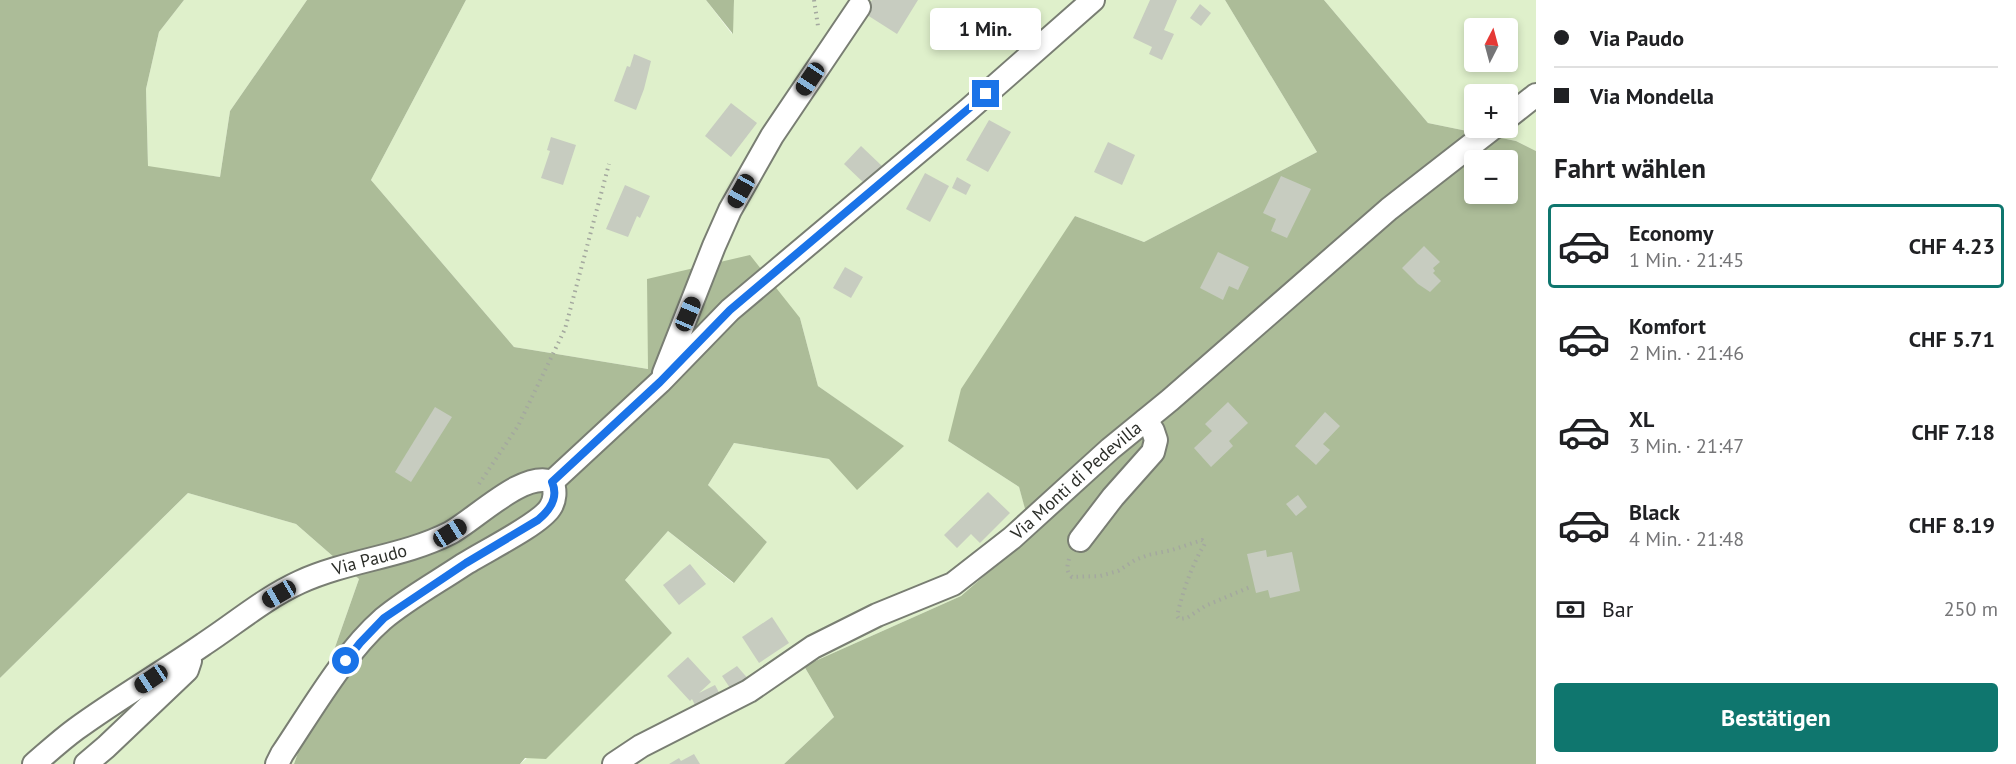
<!DOCTYPE html>
<html lang="de">
<head>
<meta charset="utf-8">
<style>
  body { margin:0; font-family:"PT Sans",sans-serif; background:#f6f6f6; color:#202124; height:100vh; display:flex; flex-direction:column; font-size:22px; white-space:nowrap }
  * { box-sizing:border-box; margin:0 }
  p { font-size:20px; color:#757577 }
  .icon { flex:none; width:33px; height:33px; fill:none; stroke:currentColor; stroke-width:2; stroke-linecap:round; stroke-linejoin:round }
  .map { position:relative; flex:1; overflow:hidden }
  .side { display:flex; flex-direction:column; background:#fff; width:480px }
  .side>* { flex:none }
  .guide { display:grid; align-content:center; height:132px; padding:0 18px; background:#fff }
  .needle { width:39px; rotate:6deg }
  .buttons { position:absolute; left:1464px; top:18px; display:grid; gap:12px }
  .buttons a { display:grid; place-items:center; width:54px; height:54px; border-radius:6px; background:#fff; box-shadow:0 3px 9px #0003; font-size:30px }
  .end { position:absolute; width:27px; height:27px; margin:-14px; border:8px solid #1a73e8; background:#fff; box-shadow:0 0 0 3px #fff }
  .from { border-radius:50% }
  .bubble { position:absolute; height:42px; border-radius:6px; background:#fff; box-shadow:0 3px 9px #0003; font-size:20px; font-weight:600; line-height:42px; text-align:center }
  .car { position:absolute; width:18px; height:36px; margin:-18px -9px; border-radius:8px; box-shadow:0 0 4px 2px #0007; background:linear-gradient(#222 24%,#8ab4d8 0 40%,#222 0 76%,#8ab4d8 0 86%,#222 0) }
  .guide b { display:flex; align-items:center; gap:21px; height:57px; font-size:22px }
  .guide b+b { border-top:2px solid #e0e0e0 }
  .guide i { width:15px; height:15px; background:#202124 }
  ul { padding:0; list-style:none }
  li { display:flex; align-items:center; gap:18px; height:84px; margin:0 12px 9px; padding:0 6px; border:3px solid transparent; border-radius:6px }
  li div { flex:1 }
  li b { display:block; font-size:22px }
  li em { font-style:normal; font-weight:600 }
  li.selected { border-color:#0f766e }
  li>.icon { width:54px; height:54px; stroke-width:1.5 }
  h2 { padding:0 18px; font-size:27px; line-height:72px }
  .pay { display:flex; align-items:center; gap:15px; height:66px; padding:0 18px; font-size:22px }
  .pay p { margin-inline-start:auto }
  .cta { display:flex; gap:12px; margin-top:auto; padding:12px 18px }
  .cta a { flex:1; height:69px; border-radius:6px; background:#0f766e; color:#fff; font-size:24px; font-weight:600; line-height:69px; text-align:center }
  main { display:flex; flex:1; min-height:0 }
  .map>svg:first-child { display:block }
  .green { fill:#dff0cb; fill-rule:evenodd }
  .forest { fill:#acbc98; fill-rule:evenodd }
  .building { fill:#c7ccc0 }
  .lines { fill:none; stroke-linecap:round; stroke-linejoin:round }
  .minor-casing { stroke:#797e73; stroke-width:26 }
  .path { stroke:#a4a89f; stroke-width:4; stroke-dasharray:1.5 4.5; stroke-linecap:butt }
  .minor { stroke:#fff; stroke-width:22 }
  .route { stroke:#1a73e8; stroke-width:8 }
  .labels { text-anchor:middle; stroke-width:5; stroke-linejoin:round; paint-order:stroke }
  .street-label { font-size:18px; fill:#2c2e29; stroke:#fff }
</style>
</head>
<body>
<main>
<div class="map">
<svg width="1536" height="764" viewBox="0 0 1536 764">
  <rect width="100%" height="100%" fill="#f7fdf1"/>
  <!-- green -->
  <g class="green">
    <path d="M184 0H307L230 111 220 177 148 167 146 89 159 32Z"/>
    <path d="M466 0H706L732 34 734 0H1225L1317 152 1144 242 1075 216 948 441 1019 487 1033 534 961 596 804 666 834 717 784 764H520L672 633 625 580 668 531 733 583 767 542 708 485 734 443 829 459 903 446 818 386 800 318 648 369 514 347 371 180Z"/>
    <path d="M1324 0H1536V151L1516 141 1428 123ZM1474 28H1508V62H1474ZM1474 94H1508V128H1474Z"/>
    <path d="M188 493 296 524 359 579 294 764H0V678Z"/>
  </g>
  <!-- forest -->
  <g class="forest">
    <path d="M0 0H184L159 32 146 89 148 166 220 177 230 111 307 0H466L371 180 514 347 648 369 647 279 750 255 800 318 818 386 904 446 857 490 829 459 734 443 708 485 767 542 734 583 668 531 625 580 672 633 546 759 525 758 520 764H294L359 579 296 524 188 493 0 678Z"/>
    <path d="M706 0H734L733 34Z"/>
    <path d="M1225 0H1324L1428 123 1516 141 1536 151V764H784L834 717 804 666 961 596 1032 534 1019 487 948 441 961 389 1075 216 1144 242 1317 152ZM1474 160H1508V194H1474Z"/>
  </g>
  <!-- building -->
  <g class="building">
    <path d="M872 0H918L897 34 864 13Z"/>
    <path d="M1150 0H1177L1164 30 1174 34 1162 60 1149 54 1152 47 1133 38Z"/>
    <path d="M1200 4 1211 13 1201 26 1190 18Z"/>
    <path d="M634 54 651 61 644 89 636 110 614 101 627 66 630 67Z"/>
    <path d="M731 103 757 123 731 157 705 136Z"/>
    <path d="M989 120 1011 132 988 172 966 160Z"/>
    <path d="M551 137 576 145 563 185 541 178 550 151 547 150Z"/>
    <path d="M1108 142 1135 155 1122 185 1094 172Z"/>
    <path d="M861 146 882 166 865 184 844 164Z"/>
    <path d="M925 173 949 186 930 222 906 209Z"/>
    <path d="M1281 176 1311 189 1287 238 1271 231 1276 219 1263 213Z"/>
    <path d="M957 177 971 185 966 195 952 188Z"/>
    <path d="M625 185 650 196 640 218 637 216 628 237 606 229Z"/>
    <path d="M1424 246 1440 262 1433 268 1435 271 1433 273 1441 281 1430 292 1418 284 1402 268Z"/>
    <path d="M1218 252 1249 267 1238 290 1229 286 1223 300 1200 288Z"/>
    <path d="M845 267 863 277 851 298 833 288Z"/>
    <path d="M1228 402 1248 423 1229 441 1233 446 1211 467 1194 448 1212 431 1205 424Z"/>
    <path d="M435 407 452 417 411 482 395 472Z"/>
    <path d="M1325 412 1340 426 1323 444 1330 450 1316 465 1295 446Z"/>
    <path d="M988 492 1010 513 980 543 971 534 957 548 944 535Z"/>
    <path d="M1298 495 1307 507 1296 516 1286 504Z"/>
    <path d="M1266 550 1267 557 1292 552 1300 591 1270 598 1268 590 1256 593 1247 554Z"/>
    <path d="M690 564 706 584 679 605 663 585Z"/>
    <path d="M772 617 789 643 759 663 742 637Z"/>
    <path d="M688 657 711 682 699 693 715 685 722 698 698 711 692 699 690 701 667 676Z"/>
    <path d="M737 666 750 681 732 691 722 676Z"/>
    <path d="M694 754 700 764H669L679 758 681 761Z"/>
  </g>
  <g class="lines">
    <defs>
      <g id="minor">
        <path d="M1508 117 1536 95"/>
        <path d="M664 373 714 246 730 210 772 136 859 7"/>
        <path d="M552 482 660 382 730 310 968 110 1093 0"/>
        <path d="M1080 540 1113 497 1153 452 1156 440 1153 431 1146 420"/>
        <path id="s1" d="M34 764C48 752 61 740 76 729 117 699 162 673 204 644 236 623 265 598 300 582 348 560 403 557 450 533 476 519 524 470 552 482 556 490 555 501 550 508 539 525 483 552 463 565 436 583 407 599 383 619 344 653 311 711 282 754L277 764"/>
        <path d="M86 764 106 747 187 670 190 661"/>
        <path id="s2" d="M614 764 641 746 749 691 813 647 877 615 953 584 1012 538 1110 449 1170 400 1389 209 1493 128"/>
      </g>
    </defs>
    <!-- minor casing -->
    <use href="#minor" class="minor-casing"/>
    <!-- path -->
    <g class="path">
      <path d="M814 0 818 26"/>
      <path d="M479 484 518 426 565 329 609 164"/>
      <path d="M1069 559C1067 567 1066 571 1072 577L1100 576 1118 571 1135 560 1148 555 1172 550 1202 540 1205 543C1203 548 1200 551 1198 556 1188 576 1182 595 1177 616L1179 619 1187 618 1205 606 1250 587"/>
    </g>
    <!-- minor -->
    <use href="#minor" class="minor"/>
  </g>
  <g class="lines">
    <!-- route -->
    <path class="route" d="M346 661 360 643 384 618 466 563 538 520C550 510 559 498 552 482L660 382 730 310 986 94"/>
  </g>
  <g class="labels">
    <!-- street labels -->
    <g class="street-label">
      <text dy="6" stroke="none"><textPath href="#s2" startOffset="546">Via Monti di Pedevilla</textPath></text>
      <text dy="6" stroke="none"><textPath href="#s1" startOffset="396">Via Paudo</textPath></text>
    </g>
  </g>
</svg>
<div class="buttons">
<a><svg class="needle" viewBox="-14 -14 28 28"><path d="M0-13l5 13h-10z" fill="#e53935"/><path d="M0 13l5-13h-10z" fill="#757577"/></svg></a>
<a>+</a>
<a>−</a>
</div>
<i class="end from" style="left:346px;top:661px"></i>
<i class="end" style="left:986px;top:94px"></i>
<div class="bubble" style="left:930px;top:8px;width:111px">1 Min.</div>
<i class="car" style="left:810px;top:79px;rotate:214deg"></i>
<i class="car" style="left:741px;top:191px;rotate:209deg"></i>
<i class="car" style="left:688px;top:314px;rotate:23deg"></i>
<i class="car" style="left:450px;top:533px;rotate:58deg"></i>
<i class="car" style="left:279px;top:594px;rotate:240deg"></i>
<i class="car" style="left:151px;top:679px;rotate:236deg"></i>
</div>
<section class="side">
<div class="guide">
<b><i class="from"></i>Via Paudo</b>
<b><i></i>Via Mondella</b>
</div>
<h2>Fahrt wählen</h2>
<ul>
<li class="selected"><svg class="icon" aria-label="car" viewBox="0 0 24 24"><path d="M5 17H2v-5l4-1 3-4h7l3 4 3 1v5h-3M9 17h6M6 11h13"/><circle cx="7" cy="17" r="2"/><circle cx="17" cy="17" r="2"/></svg><div><b>Economy</b><p>1 Min. · 21:45</p></div><em>CHF 4.23</em></li>
<li><svg class="icon" aria-label="car" viewBox="0 0 24 24"><path d="M5 17H2v-5l4-1 3-4h7l3 4 3 1v5h-3M9 17h6M6 11h13"/><circle cx="7" cy="17" r="2"/><circle cx="17" cy="17" r="2"/></svg><div><b>Komfort</b><p>2 Min. · 21:46</p></div><em>CHF 5.71</em></li>
<li><svg class="icon" aria-label="car" viewBox="0 0 24 24"><path d="M5 17H2v-5l4-1 3-4h7l3 4 3 1v5h-3M9 17h6M6 11h13"/><circle cx="7" cy="17" r="2"/><circle cx="17" cy="17" r="2"/></svg><div><b>XL</b><p>3 Min. · 21:47</p></div><em>CHF 7.18</em></li>
<li><svg class="icon" aria-label="car" viewBox="0 0 24 24"><path d="M5 17H2v-5l4-1 3-4h7l3 4 3 1v5h-3M9 17h6M6 11h13"/><circle cx="7" cy="17" r="2"/><circle cx="17" cy="17" r="2"/></svg><div><b>Black</b><p>4 Min. · 21:48</p></div><em>CHF 8.19</em></li>
</ul>
<div class="pay"><svg class="icon" aria-label="cash" viewBox="0 0 24 24"><path d="M3 7h18v10H3z"/><circle cx="12" cy="12" r="2"/></svg>Bar<p>250 m</p></div>
<div class="cta"><a>Bestätigen</a></div>
</section>
</main>
</body>
</html>
